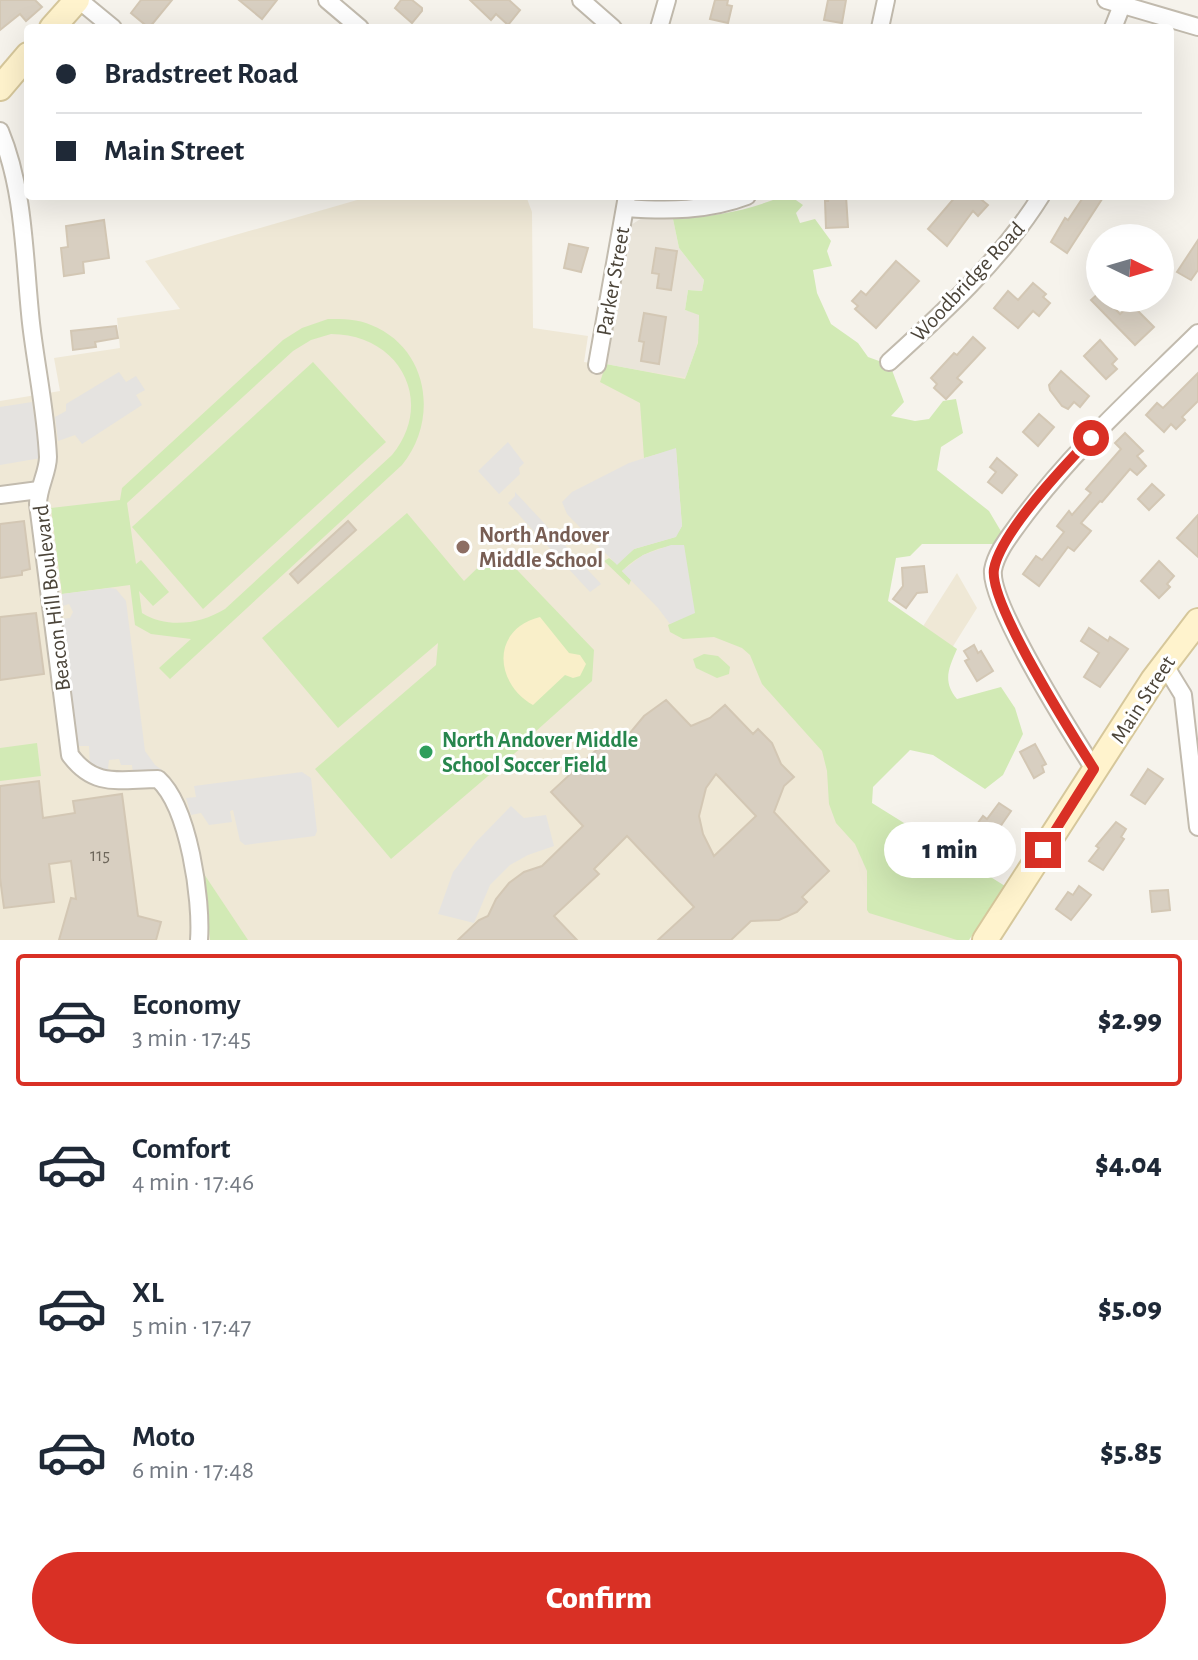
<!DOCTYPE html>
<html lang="en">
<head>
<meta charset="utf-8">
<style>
  body { margin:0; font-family:"Alegreya Sans",sans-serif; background:#f2f2f3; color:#1f2937; height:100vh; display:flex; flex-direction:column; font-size:30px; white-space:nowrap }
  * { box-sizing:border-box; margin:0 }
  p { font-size:26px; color:#747a83 }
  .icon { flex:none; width:44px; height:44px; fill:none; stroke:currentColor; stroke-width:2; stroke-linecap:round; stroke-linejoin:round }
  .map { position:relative; height:940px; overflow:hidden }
  .panel { display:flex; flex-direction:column; background:#fff; flex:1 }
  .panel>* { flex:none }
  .hud { position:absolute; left:24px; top:24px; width:1150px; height:176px; border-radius:8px; box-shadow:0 8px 32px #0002; display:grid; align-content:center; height:176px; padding:0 32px; background:#fff }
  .needle { width:52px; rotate:95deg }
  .tools { position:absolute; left:1086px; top:224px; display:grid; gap:16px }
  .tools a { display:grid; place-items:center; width:88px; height:88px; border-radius:50%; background:#fff; box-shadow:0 8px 32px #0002; font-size:40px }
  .end { position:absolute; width:36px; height:36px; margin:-18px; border:10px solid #d93025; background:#fff; box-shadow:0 0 0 4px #fff }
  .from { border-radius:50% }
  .bubble { position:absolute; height:56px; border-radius:28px; background:#fff; box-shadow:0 8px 32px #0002; font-size:26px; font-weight:800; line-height:56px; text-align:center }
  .hud b { display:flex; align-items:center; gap:28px; height:76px; font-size:30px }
  .hud b+b { border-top:2px solid #e0e1e3 }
  .hud i { width:20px; height:20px; background:#1f2937 }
  ul { padding:14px 0 0; list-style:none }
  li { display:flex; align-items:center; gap:24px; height:132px; margin:0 16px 12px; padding:0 16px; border:4px solid transparent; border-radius:8px }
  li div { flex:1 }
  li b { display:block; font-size:30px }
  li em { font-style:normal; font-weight:800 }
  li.on { border-color:#d93025 }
  li>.icon { width:72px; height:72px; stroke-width:1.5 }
  .action { display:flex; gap:16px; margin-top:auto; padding:16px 32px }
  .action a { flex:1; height:92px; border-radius:48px; background:#d93025; color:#fff; font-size:32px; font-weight:800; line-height:92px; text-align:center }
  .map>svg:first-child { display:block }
  .residential { fill:#eae5da }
  .education { fill:#efe8d6 }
  .green { fill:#d2eab5; fill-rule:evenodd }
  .sand { fill:#f9efc9 }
  .parking { fill:#e5e3e0 }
  .building { fill:#d8cfc1; stroke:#d3c7b4; stroke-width:2; fill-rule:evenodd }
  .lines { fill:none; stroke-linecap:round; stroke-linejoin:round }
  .street-casing { stroke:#c2bbae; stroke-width:20 }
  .secondary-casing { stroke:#d6c79b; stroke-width:28 }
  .street { stroke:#fff; stroke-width:16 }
  .secondary { stroke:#fff3cd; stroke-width:24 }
  .route { stroke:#d93025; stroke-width:10 }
  .education-dot { fill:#8d6e63; stroke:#fff; stroke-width:3 }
  .leisure-dot { fill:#2e9e5b; stroke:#fff; stroke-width:3 }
  .labels { text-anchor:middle; stroke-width:6; stroke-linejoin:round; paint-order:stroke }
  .number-label { font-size:18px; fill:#6e675b }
  .street-label { font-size:22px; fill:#4b4439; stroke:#fff }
  .education-label { font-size:22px; font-weight:bold; fill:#785e54; stroke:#fff; text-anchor:start }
  .leisure-label { font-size:22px; font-weight:bold; fill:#27864d; stroke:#fff; text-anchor:start }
</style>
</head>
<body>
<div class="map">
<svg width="1198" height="940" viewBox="0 0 1198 940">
  <rect width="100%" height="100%" fill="#f6f3ec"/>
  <!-- residential -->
  <path class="residential" d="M642 218 673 219 679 248 704 280 702 291 688 290 685 310 699 314 698 343 685 379 606 364 631 225Z"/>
  <!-- education -->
  <path class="education" d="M371 196H526L532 212 533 328 588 336 584 362 690 378 703 314 841 613 906 653 957 573 977 608 851 809 958 940H0V401L60 391 54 358 120 348 117 318 180 309 145 261Z"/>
  <!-- green -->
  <g class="green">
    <path d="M783 196 793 198 803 205 796 213 800 223 815 219 831 241 827 251 832 266 813 270 817 293 831 324 858 343 868 357 890 365 904 402 891 416 915 421 929 419 943 401 956 399 963 433 941 447 937 470 989 511 1002 533 993 544H922L910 556 896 558 888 601 957 649C949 668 942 681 957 699L1001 687 1015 708 1023 734 1003 775 985 789 933 755 910 750 873 787 872 803 1005 886 969 940H957L869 913 867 910V871L855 844 836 823 829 804 827 771 822 751 762 684 750 655 742 648 714 637 683 639 670 632 668 625 687 615 684 545C661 545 639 554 622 571L631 580 629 585 604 561 609 558 617 564 634 549 675 537 682 526 676 449 644 458 640 403 600 382 606 364 685 379 698 343 699 315 685 310 688 290 702 291 704 280 679 248 673 219C715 216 744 212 783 196Z"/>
    <path d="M328 319C343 319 358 319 371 325 429 348 439 420 402 465L170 679 159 668 191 639 151 634 135 625 130 585 62 594 51 508 120 500 122 488 283 340 302 328ZM331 334C399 334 436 401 392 455L225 609C200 624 168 629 142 613L139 591 153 606 169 592 141 560 136 564 127 503 293 351 311 340Z"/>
    <path d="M313 362 386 442 203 609 132 527Z"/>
    <path d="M407 513 464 581 497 549 594 650 592 681 535 732 536 735 391 859 315 769 436 665 438 643 338 728 262 638Z"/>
    <path d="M704 654 718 656 730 667 729 674 717 678 696 668 693 659Z"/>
    <path d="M37 743 41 776 0 781V748Z"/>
    <path d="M204 874 248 940H210Z"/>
  </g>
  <!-- sand -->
  <path class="sand" d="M540 617 569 653 580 655 586 664 580 676 573 678 565 675 533 705C494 683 491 629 540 617Z"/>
  <!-- parking -->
  <g class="parking">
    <path d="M119 372 126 382 136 376 145 390 136 395 142 405 82 444 75 435 58 441 55 417 66 411V404Z"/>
    <path d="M32 402 41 458 0 465V407Z"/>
    <path d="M508 442 524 463 519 468 520 474 499 494 478 471Z"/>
    <path d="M676 448 682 526 676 537 634 549 617 565 567 514 562 502 572 492 629 463Z"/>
    <path d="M515 492 601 584 590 592 508 503 515 496Z"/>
    <path d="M671 545H684L695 613 670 624 658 608 622 571 643 555Z"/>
    <path d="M110 588 116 589 126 601 145 751 155 765 162 770 133 773 132 765H121L119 759 109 760 108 768 111 772 100 774 90 766 89 746H76L61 619 70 618 73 612 69 604 63 606 62 594Z"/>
    <path d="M302 772 311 778 317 831 315 836 245 845 240 841 233 810 230 811 232 822 209 825 201 813 191 815 186 798 196 797 194 786Z"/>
    <path d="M511 806 524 818 546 815 554 846 528 855 510 865 490 885 474 923 438 914 453 872 476 842Z"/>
  </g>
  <!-- building -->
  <g class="building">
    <path d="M0 0H35L42 7 26 21 20 14 0 30Z"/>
    <path d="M141 0H172L149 28 131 13Z"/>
    <path d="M239 0H277L262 19Z"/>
    <path d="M401 0H412L422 8V11L412 23 395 8Z"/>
    <path d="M470 0H509L520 10 508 25 496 14 491 20Z"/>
    <path d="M715 0H728L727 5 732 6 728 23 710 19Z"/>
    <path d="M828 0H846L842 23 824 20Z"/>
    <path d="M828 196H846L848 227 826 228 825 201H828Z"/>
    <path d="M956 196H977L988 205 978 216 973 211 947 246 928 229Z"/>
    <path d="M1084 196H1104L1067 253 1051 242 1065 218 1068 220Z"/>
    <path d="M104 220 109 258 83 262 84 273 64 276 61 248 68 247 66 226Z"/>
    <path d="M1198 240V270L1191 280 1177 272Z"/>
    <path d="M569 244 588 248 581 272 564 268Z"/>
    <path d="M656 248 677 251 671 290 657 288 659 274 652 273Z"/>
    <path d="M896 261 919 281 876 328 855 309 858 306 852 301 861 291 866 295Z"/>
    <path d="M1033 283 1046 294 1043 297 1050 303 1039 316 1033 311 1018 328 994 308 1008 291 1018 300Z"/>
    <path d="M1100 292V298H1105L1120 314 1131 304 1154 327 1135 345 1091 300Z"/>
    <path d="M644 313 666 317 659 364 641 361 644 342 639 341Z"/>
    <path d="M116 326 118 338 95 342 96 347 73 350 71 331Z"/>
    <path d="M973 337 985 348 957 378 962 382 946 399 934 388 937 384 931 378 954 353 957 355Z"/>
    <path d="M1100 340 1117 359 1112 364 1117 369 1106 379 1084 356Z"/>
    <path d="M1061 371 1089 396 1080 407 1074 402 1068 409 1062 406 1050 390 1049 385Z"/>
    <path d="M1198 373V401L1182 417 1185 420 1176 429 1171 424 1164 432 1146 415 1157 403 1163 408Z"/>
    <path d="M1039 414 1054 427 1038 446 1023 432Z"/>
    <path d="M1125 433 1143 451 1137 456 1146 466 1137 475 1130 469 1102 502 1100 501 1081 523 1091 531 1074 551 1068 547 1039 586 1023 574 1036 556 1042 560 1064 532 1057 526 1069 511 1072 515 1091 493 1086 489 1121 449 1115 443Z"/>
    <path d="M997 458 1017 475 1002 493 988 482 996 472 990 467Z"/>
    <path d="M1152 484 1164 495 1149 510 1138 499Z"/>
    <path d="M1198 515V557L1177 538Z"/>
    <path d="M24 521 30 569 22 571V575L0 578V524Z"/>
    <path d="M348 521 356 530 298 583 290 574Z"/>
    <path d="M1159 561 1174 576 1167 584 1170 587 1159 598 1141 581Z"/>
    <path d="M924 566 927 592 917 593 906 608 893 599 903 586 902 568Z"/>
    <path d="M36 613 44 674 0 680V617Z"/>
    <path d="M1089 628 1108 641 1110 637 1128 649 1100 687 1084 677 1099 653 1081 641Z"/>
    <path d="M974 645 978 653 981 651 993 671 977 681 965 661 969 659 964 651Z"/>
    <path d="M666 700 691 726 710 718 725 705 753 734 758 729 772 743 781 764 794 777 784 786 774 812 829 871 802 897 807 902 797 912 779 920 751 921 731 940H658L694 907 627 836 594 869 599 874 554 916 577 940H458L479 920 488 916 496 899 509 883 524 872 542 866 583 826 551 792 617 731 625 739 644 716ZM716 774 756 816 714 856 703 834 699 816 706 788Z"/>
    <path d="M1035 744 1046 764 1042 766 1044 772 1034 778 1020 752Z"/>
    <path d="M1148 769 1163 779 1145 804 1131 795Z"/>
    <path d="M39 781 43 818 75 813 73 801 122 794 138 916 161 922 156 940H59L71 898 76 899 71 861 49 864 54 902 4 908 0 878V786Z"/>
    <path d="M999 803 1011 811 979 857 962 845 983 816 987 819Z"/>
    <path d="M1116 822 1126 829 1121 837 1124 839 1103 870 1089 861 1099 848 1096 846Z"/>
    <path d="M1079 886 1091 895 1071 920 1056 909 1068 892 1073 895Z"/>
    <path d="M1168 890 1170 910 1152 912 1150 891Z"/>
  </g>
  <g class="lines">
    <defs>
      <g id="street">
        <path d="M79 0 113 28"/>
        <path d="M327 0 360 28"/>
        <path d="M581 0 613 28"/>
        <path d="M1106 0 1198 27"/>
        <path d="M659 28 667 0"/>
        <path d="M880 28 886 0"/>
        <path d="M1113 28 1124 0"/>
        <path d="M0 131C25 191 24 259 31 323 36 367 46 412 48 457 48 472 38 488 38 504L70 755C95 789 121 779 158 779 189 807 202 900 199 940"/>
        <path d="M626 208C667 211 708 211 747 196"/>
        <path d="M889 362C944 312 1001 260 1041 196"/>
        <path d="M597 365 627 196"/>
        <path d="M0 495 39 490"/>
        <path d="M1164 664 1183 695 1198 827"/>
        <path d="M1094 769C1073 736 989 604 993 570 996 553 1009 537 1019 523 1071 452 1136 394 1198 333"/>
      </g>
      <g id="secondary">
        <path d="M52 28 77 0"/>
        <path d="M0 88 28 55"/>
        <path d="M985 940 1153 680 1198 621"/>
      </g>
    </defs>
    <!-- street casing -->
    <use href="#street" class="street-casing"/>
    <!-- secondary casing -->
    <use href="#secondary" class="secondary-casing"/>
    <!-- street -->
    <use href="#street" class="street"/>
    <!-- secondary -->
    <use href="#secondary" class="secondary"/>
  </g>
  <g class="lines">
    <!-- route -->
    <path class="route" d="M1043 850 1094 769C1073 736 988 602 994 569 1001 532 1064 466 1091 438"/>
  </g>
  <!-- markers -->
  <circle class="education-dot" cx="463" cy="547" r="8"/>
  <circle class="leisure-dot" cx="426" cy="752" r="8"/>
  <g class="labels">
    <!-- number labels -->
    <g class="number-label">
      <text x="100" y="861">115</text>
    </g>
    <!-- street labels -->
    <g class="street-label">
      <text transform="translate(612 281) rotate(-80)" y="8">Parker Street</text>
      <text transform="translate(967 281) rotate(-47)" y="8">Woodbridge Road</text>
      <text transform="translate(51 598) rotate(-97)" y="8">Beacon Hill Boulevard</text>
      <text transform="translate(1142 699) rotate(-57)" y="8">Main Street</text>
    </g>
    <!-- education labels -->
    <g class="education-label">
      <text x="479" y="542">North Andover<tspan x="479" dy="25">Middle School</tspan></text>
    </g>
    <!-- leisure labels -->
    <g class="leisure-label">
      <text x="442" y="747">North Andover Middle<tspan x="442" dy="25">School Soccer Field</tspan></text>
    </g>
  </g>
</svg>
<div class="tools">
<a><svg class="needle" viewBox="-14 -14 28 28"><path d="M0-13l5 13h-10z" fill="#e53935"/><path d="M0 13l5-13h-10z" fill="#747a83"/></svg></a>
</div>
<i class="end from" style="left:1091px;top:438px"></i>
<i class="end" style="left:1043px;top:850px"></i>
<div class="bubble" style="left:884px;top:822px;width:132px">1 min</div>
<div class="hud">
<b><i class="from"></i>Bradstreet Road</b>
<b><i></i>Main Street</b>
</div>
</div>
<section class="panel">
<ul>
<li class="on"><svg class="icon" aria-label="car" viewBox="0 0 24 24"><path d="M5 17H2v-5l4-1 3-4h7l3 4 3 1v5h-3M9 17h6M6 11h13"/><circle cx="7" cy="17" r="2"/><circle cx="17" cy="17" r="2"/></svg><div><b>Economy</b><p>3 min · 17:45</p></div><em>$2.99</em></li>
<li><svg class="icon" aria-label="car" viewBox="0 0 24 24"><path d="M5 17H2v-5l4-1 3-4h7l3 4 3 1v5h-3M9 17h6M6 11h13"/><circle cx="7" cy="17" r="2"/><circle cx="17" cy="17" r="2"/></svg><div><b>Comfort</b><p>4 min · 17:46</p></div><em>$4.04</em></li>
<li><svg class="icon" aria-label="car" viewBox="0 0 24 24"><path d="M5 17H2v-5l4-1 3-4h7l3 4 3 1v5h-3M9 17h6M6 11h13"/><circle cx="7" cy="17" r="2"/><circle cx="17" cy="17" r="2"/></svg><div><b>XL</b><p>5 min · 17:47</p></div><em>$5.09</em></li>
<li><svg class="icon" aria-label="car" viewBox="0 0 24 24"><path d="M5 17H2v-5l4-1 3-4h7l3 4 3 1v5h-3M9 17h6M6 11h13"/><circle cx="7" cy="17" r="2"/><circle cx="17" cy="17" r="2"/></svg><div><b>Moto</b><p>6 min · 17:48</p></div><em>$5.85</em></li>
</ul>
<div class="action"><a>Confirm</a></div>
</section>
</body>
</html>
